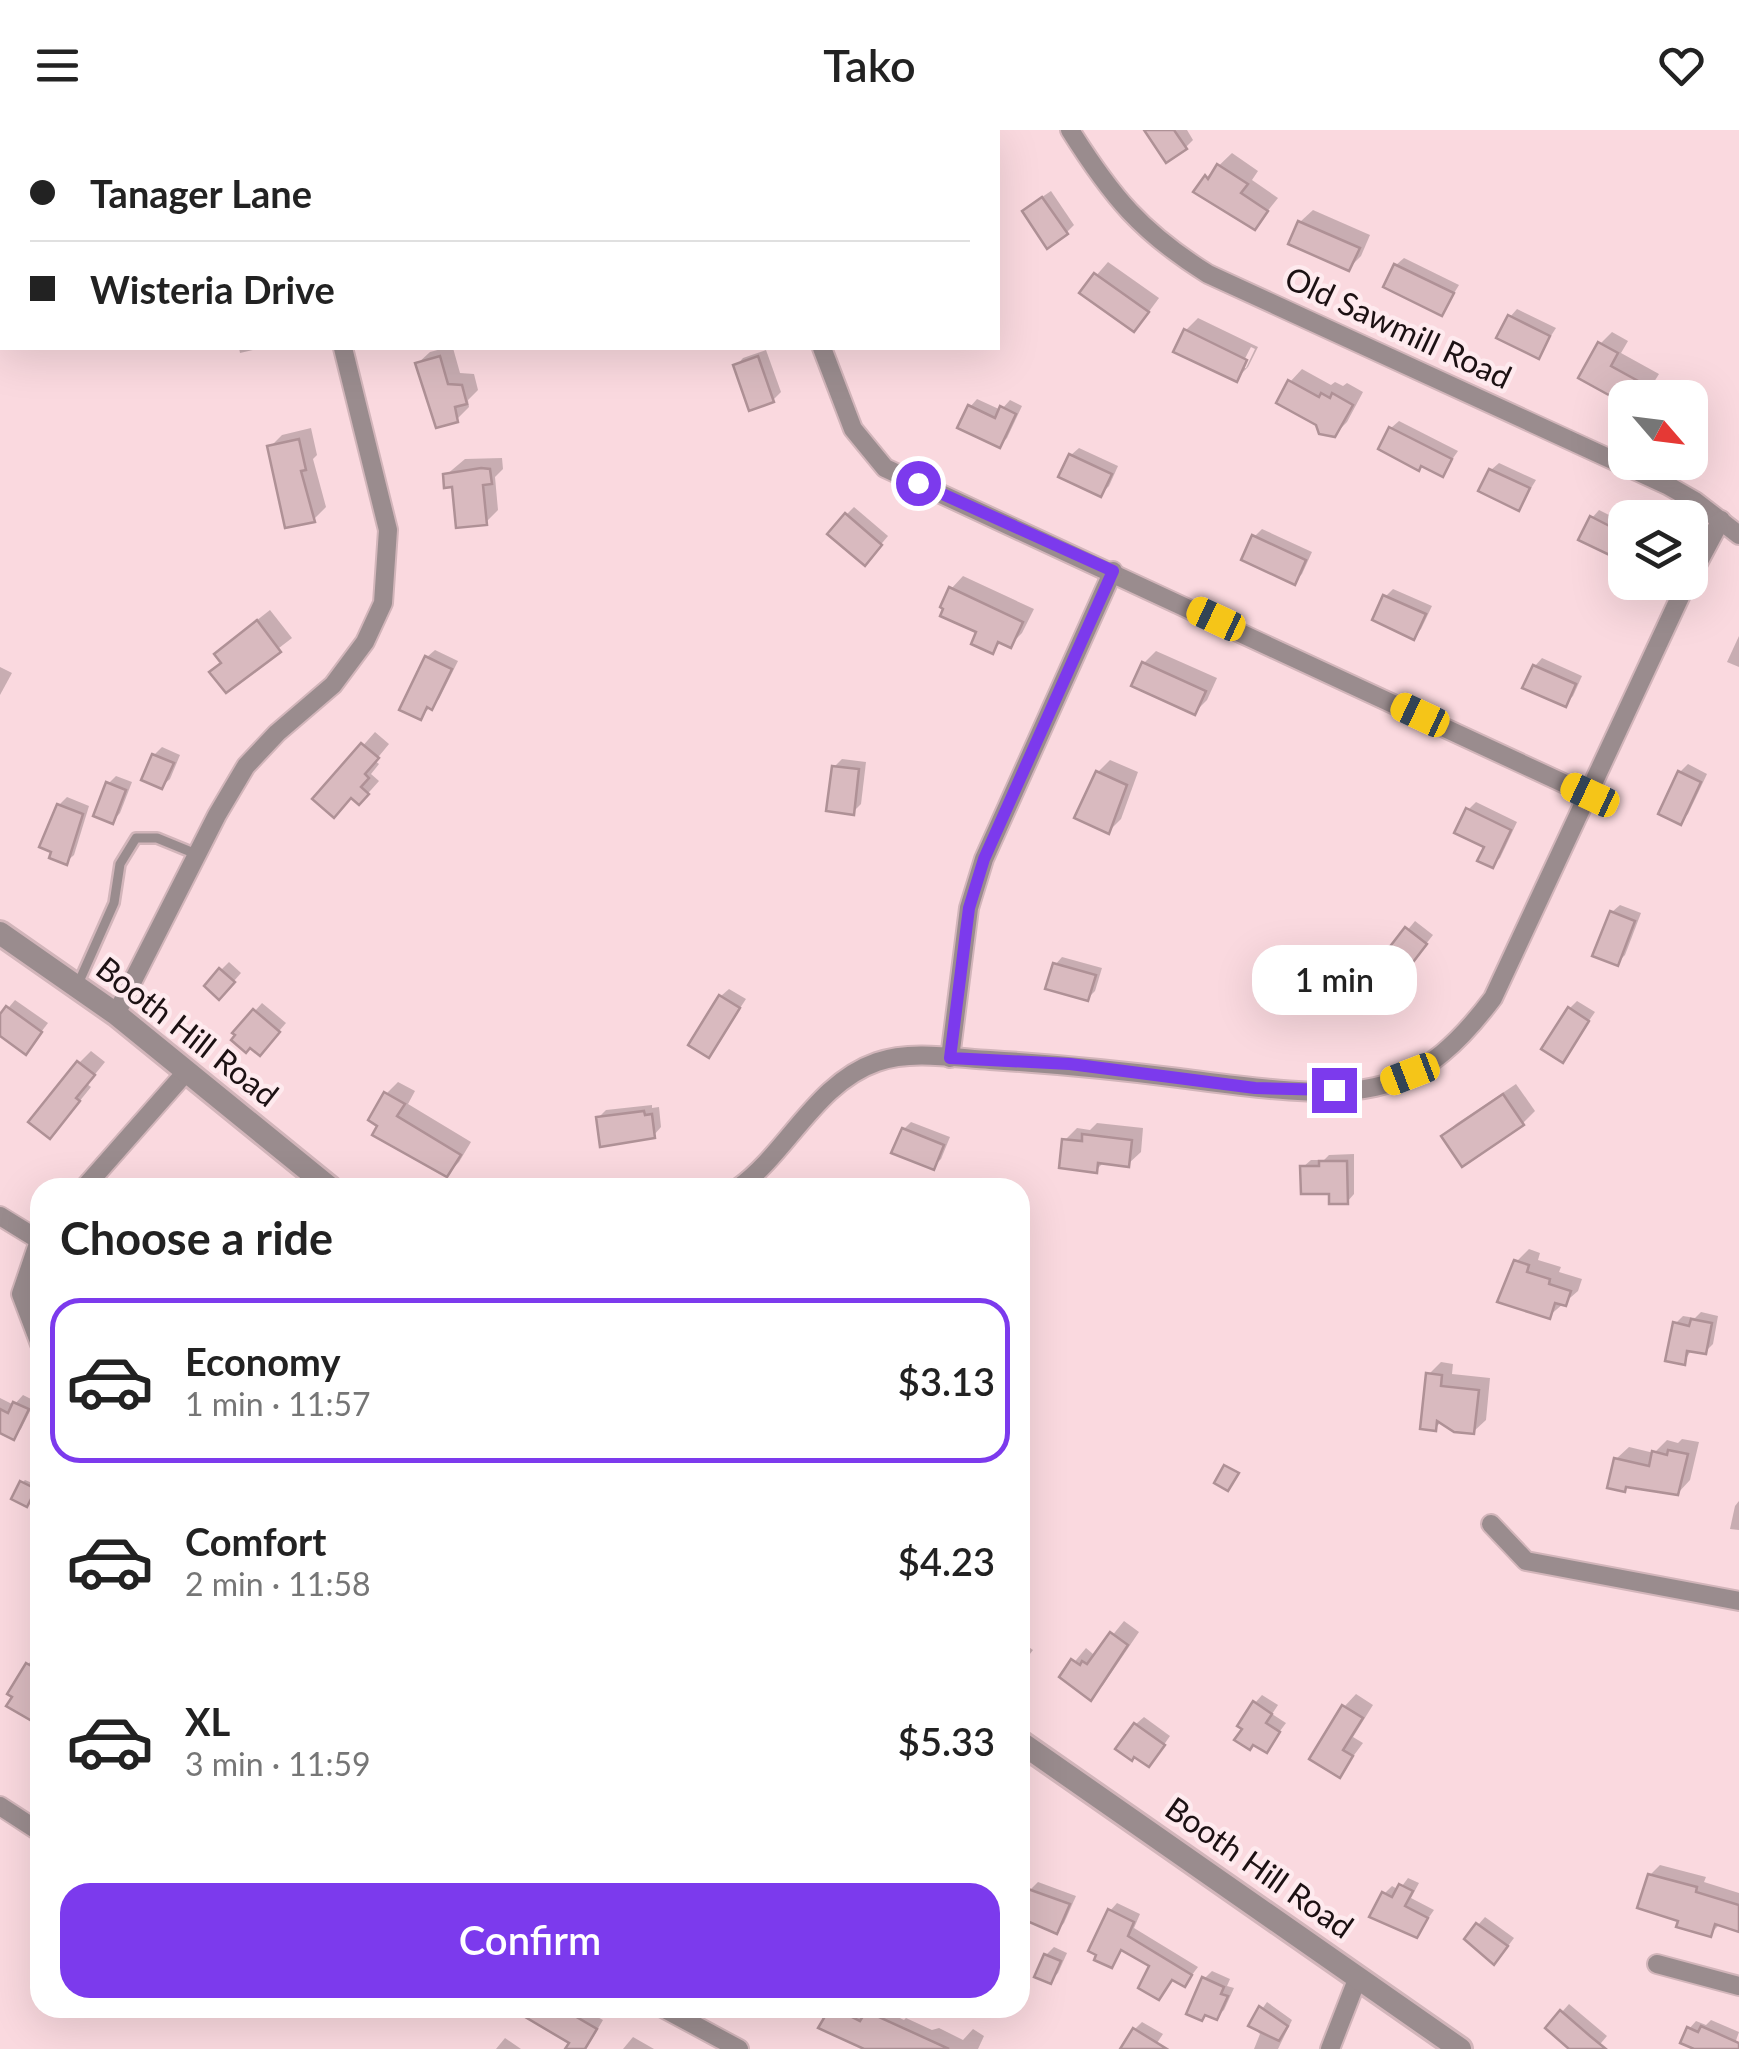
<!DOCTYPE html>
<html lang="en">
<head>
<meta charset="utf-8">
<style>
  body { margin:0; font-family:Lato,sans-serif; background:#f2f2f2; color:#222; height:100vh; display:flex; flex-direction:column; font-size:38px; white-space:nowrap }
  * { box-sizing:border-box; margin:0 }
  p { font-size:32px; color:#767676 }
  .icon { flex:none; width:55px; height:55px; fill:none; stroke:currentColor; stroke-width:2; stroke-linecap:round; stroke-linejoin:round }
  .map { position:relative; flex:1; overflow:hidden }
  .panel { position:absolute; left:30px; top:1048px; width:1000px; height:840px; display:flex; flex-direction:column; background:#fff; border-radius:30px; box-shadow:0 10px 40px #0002 }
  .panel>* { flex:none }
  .hud { position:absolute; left:0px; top:0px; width:1000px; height:220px; box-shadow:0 10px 40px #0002; display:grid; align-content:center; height:220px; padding:0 30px; background:#fff }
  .needle { width:65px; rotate:118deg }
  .buttons { position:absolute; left:1608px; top:250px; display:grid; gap:20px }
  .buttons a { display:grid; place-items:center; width:100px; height:100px; border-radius:20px; background:#fff; box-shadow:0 10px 40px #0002; font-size:50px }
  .end { position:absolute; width:45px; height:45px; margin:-22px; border:12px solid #7c3aed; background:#fff; box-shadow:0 0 0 5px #fff }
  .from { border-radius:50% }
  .bubble { position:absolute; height:70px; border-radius:30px; background:#fff; box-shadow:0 10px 40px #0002; font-size:32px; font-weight:600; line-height:70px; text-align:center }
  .car { position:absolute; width:30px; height:60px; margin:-30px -15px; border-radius:12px; box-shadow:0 0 8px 2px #0007; background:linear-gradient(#f5c518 24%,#345 0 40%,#f5c518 0 76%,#345 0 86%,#f5c518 0) }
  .hud b { display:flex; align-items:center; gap:35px; height:95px; font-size:38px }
  .hud b+b { border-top:2px solid #e0e0e0 }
  .hud i { width:25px; height:25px; background:#222 }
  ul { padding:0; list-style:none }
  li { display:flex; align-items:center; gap:30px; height:165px; margin:0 20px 15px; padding:0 10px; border:5px solid transparent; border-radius:30px }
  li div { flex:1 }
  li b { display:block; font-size:38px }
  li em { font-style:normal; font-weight:600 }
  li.current { border-color:#7c3aed }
  li>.icon { width:90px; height:90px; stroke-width:1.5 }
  h2 { padding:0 30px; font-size:45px; line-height:120px }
  .cta { display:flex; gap:20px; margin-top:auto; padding:20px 30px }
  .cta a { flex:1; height:115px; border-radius:30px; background:#7c3aed; color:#fff; font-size:40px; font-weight:600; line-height:115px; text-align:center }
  header { display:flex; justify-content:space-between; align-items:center; height:130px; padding:0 30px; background:#fff; font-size:45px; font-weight:600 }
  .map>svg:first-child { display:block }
  .shadow { fill:#0003; fill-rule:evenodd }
  .building { fill:#d9babf; stroke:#af9196; stroke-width:2.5 }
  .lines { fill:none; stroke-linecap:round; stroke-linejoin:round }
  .service-casing { stroke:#d2b5ba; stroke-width:14 }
  .minor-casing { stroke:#d2b5ba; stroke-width:22 }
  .tertiary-casing { stroke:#d2b5ba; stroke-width:28 }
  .service { stroke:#9a8c8e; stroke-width:9 }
  .minor { stroke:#9a8c8e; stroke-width:18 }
  .tertiary { stroke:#9a8c8e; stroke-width:22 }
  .route { stroke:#7c3aed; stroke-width:12 }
  .labels { text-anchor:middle; stroke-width:9; stroke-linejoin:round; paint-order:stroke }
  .street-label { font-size:32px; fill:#1c1113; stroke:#feeaee }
</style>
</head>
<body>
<header><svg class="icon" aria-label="menu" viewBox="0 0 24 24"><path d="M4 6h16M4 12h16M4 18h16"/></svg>Tako<svg class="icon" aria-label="heart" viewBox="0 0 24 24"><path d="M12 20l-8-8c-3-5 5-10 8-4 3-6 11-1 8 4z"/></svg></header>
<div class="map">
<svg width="1739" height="1919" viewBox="0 0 1739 1919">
  <rect width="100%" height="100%" fill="#fad9df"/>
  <!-- shadow -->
  <g class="shadow">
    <path d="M815 0H849L850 2H816Z"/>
    <path d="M1147 0H1187L1193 10 1186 17Z"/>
    <path d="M1232 23 1258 41 1252 50 1278 68 1255 97 1197 61 1207 47Z"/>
    <path d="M1051 61 1074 95 1067 102 1032 74Z"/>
    <path d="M1313 80 1370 105 1361 126 1349 138 1300 92Z"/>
    <path d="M1404 128 1459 155 1442 183 1396 135Z"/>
    <path d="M1108 132 1159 168 1145 187 1082 162Z"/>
    <path d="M1517 179 1556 198 1538 226 1510 187Z"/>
    <path d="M1198 188 1258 217 1248 237 1236 249 1186 200ZM1251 217 1255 219 1246 238H1240Z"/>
    <path d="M1612 202 1628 211 1621 223 1659 244 1644 268 1625 269 1600 214Z"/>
    <path d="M239 218H261L240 223Z"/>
    <path d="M445 218H453L460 243 474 244 478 260 468 270 469 277 457 289 417 234 430 222Z"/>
    <path d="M766 220 781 262 773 270 736 236 743 228Z"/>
    <path d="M1302 239 1331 255 1335 252 1343 256 1347 253 1363 262 1347 292 1334 305 1290 252Z"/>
    <path d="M977 269 1001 280 1010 270 1022 276 1007 308 1000 315 970 277Z"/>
    <path d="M1399 291 1458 321 1442 344 1391 298Z"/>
    <path d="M311 298 317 325 313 329 326 377 314 389 270 317 282 305Z"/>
    <path d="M1079 318 1118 336 1109 356 1101 364 1071 325Z"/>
    <path d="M502 328 503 339 495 347 498 380 486 392 446 345 465 329Z"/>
    <path d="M1499 333 1536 350 1519 378 1491 340Z"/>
    <path d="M854 377 888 406 872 425 846 385Z"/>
    <path d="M1599 380 1625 393V421L1620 427 1592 388Z"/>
    <path d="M1262 399 1312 422 1302 444 1294 452 1254 407Z"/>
    <path d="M963 446 1034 479 1022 503 1010 515 1002 511 992 521 951 459Z"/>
    <path d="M1393 459 1432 476 1421 499 1414 507 1385 467Z"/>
    <path d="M270 480 292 508 226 559 223 531 229 512Z"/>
    <path d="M1739 506V537L1727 532Z"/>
    <path d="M435 520 458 531 439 569 420 587 427 527Z"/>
    <path d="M1156 521 1217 548 1207 570 1195 582 1144 533Z"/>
    <path d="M1542 528 1582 546 1573 566 1565 574 1535 536Z"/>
    <path d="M0 537 12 543 0 565Z"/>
    <path d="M375 602 389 614 375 631 379 634 371 644 379 651 371 660 359 672 352 666 316 669Z"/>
    <path d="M162 617 180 625 170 649 162 656 154 625Z"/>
    <path d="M842 629 866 632 861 674 853 682 834 637Z"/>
    <path d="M1110 630 1138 642 1121 689 1109 701 1098 642Z"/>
    <path d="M1688 634 1707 644 1688 684 1680 692V642Z"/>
    <path d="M116 646 132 652 120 683 113 691 108 654Z"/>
    <path d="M67 667 89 676 74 725 66 732 59 675Z"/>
    <path d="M1476 672 1517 692 1500 728 1492 735 1487 716 1468 680Z"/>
    <path d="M1620 775 1641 783 1625 825 1617 833 1612 782Z"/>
    <path d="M1415 791 1433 805 1404 842 1379 835Z"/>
    <path d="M1062 827 1102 838 1095 861 1088 868 1055 835Z"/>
    <path d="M229 832 241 843 227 859 221 840Z"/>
    <path d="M729 859 746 869 709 925 721 866Z"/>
    <path d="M15 870 48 893 26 922 0 903V888Z"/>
    <path d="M1577 871 1595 882 1562 930 1570 878Z"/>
    <path d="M262 873 286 893 267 915 255 881Z"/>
    <path d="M91 921 105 932 87 954 91 957 62 993 79 933Z"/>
    <path d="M398 952 415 961 408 974 471 1012 459 1032 447 1044 380 995 386 964Z"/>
    <path d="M1516 954 1535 981 1523 993 1444 1006 1456 994Z"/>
    <path d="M652 975V978L659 977 661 997 654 1005 598 988 606 980Z"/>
    <path d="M911 992 950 1007 941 1029 933 1037 904 999Z"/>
    <path d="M1097 993 1143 998 1141 1022 1128 1034 1105 1031 1096 1040 1065 1010 1077 998 1090 1000Z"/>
    <path d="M1354 1024V1064L1347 1072 1303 1037 1311 1030H1324L1329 1025Z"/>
    <path d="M1529 1119 1540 1123 1538 1130 1561 1137 1559 1142 1582 1149 1578 1161 1549 1186 1516 1132Z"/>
    <path d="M1701 1182 1718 1186 1713 1214 1705 1222 1692 1219 1684 1232 1675 1194 1683 1186 1695 1188Z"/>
    <path d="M1441 1232 1453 1234 1452 1244 1490 1248 1486 1290 1473 1302 1442 1291 1435 1298 1428 1245Z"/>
    <path d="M23 1265 35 1271 21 1299 13 1307 0 1302V1268L14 1275Z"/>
    <path d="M1682 1309 1699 1312 1690 1350 1678 1363 1628 1355 1624 1359 1616 1329 1629 1317 1654 1323 1667 1310 1678 1313Z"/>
    <path d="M25 1350 37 1355 30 1371 22 1353Z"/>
    <path d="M1739 1371V1400L1730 1399 1735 1376Z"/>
    <path d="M1124 1491 1139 1502 1103 1555 1091 1568 1062 1547 1086 1518 1093 1524 1099 1522Z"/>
    <path d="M1020 1511 1033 1520 1020 1537Z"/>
    <path d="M36 1527 40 1529V1594L9 1575 28 1534Z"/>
    <path d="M1356 1564 1373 1575 1353 1607 1363 1613 1340 1644 1344 1577Z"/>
    <path d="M1262 1565 1278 1575 1272 1584 1286 1593 1266 1620 1255 1573Z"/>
    <path d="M1144 1587 1170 1606 1156 1626 1136 1594Z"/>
    <path d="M1660 1735 1706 1747 1704 1752 1739 1763V1797L1721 1793 1710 1804 1682 1789 1650 1745Z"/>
    <path d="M1408 1748 1419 1753 1411 1768 1434 1780 1416 1806 1384 1764 1392 1756 1399 1760Z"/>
    <path d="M1038 1752 1076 1766 1064 1793 1057 1801 1020 1785 1030 1760Z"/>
    <path d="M1117 1773 1140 1784 1134 1798 1198 1837 1185 1854 1174 1848 1159 1867 1153 1835 1124 1818 1112 1835 1110 1781Z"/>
    <path d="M1485 1787 1514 1808 1502 1824 1478 1795Z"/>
    <path d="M1054 1817 1067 1823 1058 1843 1050 1851 1038 1846 1046 1825Z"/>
    <path d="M1212 1841 1230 1849 1227 1856 1234 1858 1224 1880 1216 1887 1204 1849Z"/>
    <path d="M1267 1872 1292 1890 1278 1919H1254L1260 1904 1251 1895Z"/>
    <path d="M1569 1874 1607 1906 1596 1919H1570L1562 1882Z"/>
    <path d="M509 1878H581L603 1890 586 1919H568L572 1912Z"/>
    <path d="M812 1878H855L866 1884 872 1878H879L904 1890 906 1888 932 1900 939 1898 963 1910 973 1899 984 1906 978 1919H869Z"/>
    <path d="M1711 1890 1739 1902 1733 1919H1694L1689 1899 1696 1891 1706 1895Z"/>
    <path d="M1142 1892 1163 1904 1153 1919H1133L1135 1899Z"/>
    <path d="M633 1907 654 1919H623Z"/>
    <path d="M505 1908 521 1919H496Z"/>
  </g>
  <!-- building -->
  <g class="building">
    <path d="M1144 0H1174L1187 19 1166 33Z"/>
    <path d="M1217 34 1248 54 1241 63 1268 81 1255 100 1193 62 1205 45 1208 49Z"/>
    <path d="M1042 67 1068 104 1047 119 1022 81Z"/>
    <path d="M1298 91 1360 118 1349 141 1288 114Z"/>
    <path d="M1394 134 1454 163 1442 186 1383 157Z"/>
    <path d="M1094 143 1149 182 1134 202 1079 163Z"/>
    <path d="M1508 185 1550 206 1539 229 1496 208Z"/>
    <path d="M1184 199 1247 230 1237 252 1173 222Z"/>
    <path d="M1598 212 1618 223 1611 236 1649 257 1643 268H1625V274L1578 248Z"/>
    <path d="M440 226 448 254 462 255 467 274 455 277 458 292 436 298 415 233Z"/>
    <path d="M758 226 774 272 749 281 733 235Z"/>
    <path d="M1288 250 1319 267 1321 263 1330 268 1332 263 1353 275 1335 307 1319 304 1316 295 1276 273Z"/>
    <path d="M968 275 995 288 1000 276 1016 284 1000 318 957 298Z"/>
    <path d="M1389 297 1452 329 1443 347 1421 336 1419 341 1378 319Z"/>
    <path d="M299 309 306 340 301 341 315 392 285 398 267 316Z"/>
    <path d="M1069 324 1112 344 1101 367 1058 347Z"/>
    <path d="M481 338 490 339 492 354 483 355 487 395 456 398 452 357 444 358 443 344Z"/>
    <path d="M1489 339 1530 358 1519 381 1478 361Z"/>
    <path d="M845 383 882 415 865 436 827 404Z"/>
    <path d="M1590 386 1625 404V420L1620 430 1578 410Z"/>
    <path d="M1252 405 1306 430 1295 455 1241 430Z"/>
    <path d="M949 457 1023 492 1011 518 998 512 993 524 971 514 976 502 940 486 943 479 940 477Z"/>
    <path d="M1383 465 1426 484 1414 510 1372 490Z"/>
    <path d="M257 490 281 522 226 563 209 542 221 533 214 524Z"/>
    <path d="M425 526 452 539 432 580 427 577 421 590 399 580Z"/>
    <path d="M1142 532 1206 561 1195 585 1131 556Z"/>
    <path d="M1533 535 1576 554 1566 577 1522 558Z"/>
    <path d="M361 613 379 628 365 644 369 648 361 657 369 664 359 675 351 668 334 688 312 669Z"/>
    <path d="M152 624 174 633 162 659 141 650Z"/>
    <path d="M832 636 859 639 854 685 826 681Z"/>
    <path d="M1096 641 1127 655 1109 704 1074 688Z"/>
    <path d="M1678 641 1701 652 1681 695 1658 684Z"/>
    <path d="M106 652 126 660 113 694 93 686Z"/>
    <path d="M57 674 83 684 67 735 49 728 51 722 39 717Z"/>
    <path d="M1466 678 1511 700 1493 738 1477 731 1484 717 1454 703Z"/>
    <path d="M1610 781 1635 791 1618 836 1592 826Z"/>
    <path d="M1405 797 1427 814 1397 853 1375 836Z"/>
    <path d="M1053 833 1096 845 1088 871 1045 859Z"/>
    <path d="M219 838 235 852 219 870 204 856Z"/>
    <path d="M719 865 740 878 709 928 688 915Z"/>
    <path d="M6 876 42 902 26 925 0 906V884Z"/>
    <path d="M1568 877 1589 891 1563 933 1541 919Z"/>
    <path d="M253 879 280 902 260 926 250 918 246 923 231 910 235 905 232 903Z"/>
    <path d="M77 931 95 945 76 968 80 971 50 1009 28 992Z"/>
    <path d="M384 962 405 974 397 986 461 1025 447 1047 372 1005 377 996 368 990Z"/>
    <path d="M1503 964 1524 995 1462 1037 1441 1006Z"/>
    <path d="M644 981 645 985 652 984 655 1008 600 1017 596 987Z"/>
    <path d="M902 998 944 1015 934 1040 891 1023Z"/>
    <path d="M1082 1004 1132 1010 1129 1037 1098 1033 1097 1043 1059 1038 1062 1009 1082 1011Z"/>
    <path d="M1319 1031H1347L1348 1074H1329V1064H1301L1300 1036H1319Z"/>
    <path d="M1514 1130 1529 1135 1527 1142 1550 1149 1549 1154 1571 1161 1566 1176 1555 1173 1550 1189 1497 1172Z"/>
    <path d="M1691 1189 1712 1193 1706 1224 1687 1221 1685 1235 1665 1231 1673 1192 1689 1196Z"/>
    <path d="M1426 1243 1442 1245 1441 1256 1479 1260 1474 1304 1454 1302 1437 1291 1436 1301 1420 1299Z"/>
    <path d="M13 1272 29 1279 14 1310 0 1303V1279L8 1283Z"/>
    <path d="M1668 1320 1688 1324 1678 1365 1626 1357 1625 1362 1607 1358 1614 1328 1649 1336 1652 1321 1667 1325Z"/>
    <path d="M1224 1335 1239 1343 1228 1361 1214 1353Z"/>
    <path d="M20 1351 36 1359 27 1377 11 1369Z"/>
    <path d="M1110 1502 1128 1515 1091 1571 1059 1547 1071 1529 1080 1535 1082 1531 1087 1534Z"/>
    <path d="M26 1533 40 1541V1577L32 1591 6 1576 12 1567 7 1564Z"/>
    <path d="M1253 1571 1272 1584 1266 1593 1280 1602 1267 1623 1253 1615 1250 1620 1234 1610 1242 1599 1237 1596Z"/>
    <path d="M1342 1575 1363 1588 1343 1620 1353 1626 1340 1648 1309 1629Z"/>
    <path d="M1134 1593 1165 1615 1149 1637 1134 1627 1132 1631 1115 1619Z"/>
    <path d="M1648 1744 1697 1757 1696 1762 1739 1775V1802L1715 1794 1711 1807 1676 1797 1678 1791 1637 1778Z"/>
    <path d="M1399 1754 1413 1761 1405 1776 1428 1788 1417 1808 1369 1787 1382 1762 1392 1767Z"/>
    <path d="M1028 1759 1070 1774 1057 1804 1020 1788V1778Z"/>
    <path d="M1108 1779 1134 1792 1128 1806 1192 1845 1185 1857 1172 1850 1159 1870 1138 1858 1149 1836 1121 1820 1112 1838 1094 1830 1096 1825 1088 1821Z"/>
    <path d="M1476 1793 1508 1816 1494 1835 1464 1809Z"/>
    <path d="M1044 1824 1061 1831 1051 1854 1034 1847Z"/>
    <path d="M1202 1847 1224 1857 1221 1864 1228 1866 1217 1890 1205 1885 1202 1891 1186 1884Z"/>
    <path d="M1259 1876 1288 1896 1279 1911 1248 1896Z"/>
    <path d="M510 1878H561L597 1899 585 1919H565L569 1913Z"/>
    <path d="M807 1878H834L860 1891 866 1881 949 1919H864L818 1898 824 1888Z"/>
    <path d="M1560 1880 1590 1906 1606 1919H1569L1545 1898Z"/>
    <path d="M1701 1896 1739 1913V1919H1694L1680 1913 1687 1897 1698 1902Z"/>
    <path d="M1133 1898 1167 1919H1120Z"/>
  </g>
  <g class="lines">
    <defs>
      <path id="service" d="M78 854 114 773 120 734 136 708H157L196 724"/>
      <g id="minor">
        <path d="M280 0 281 2"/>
        <path d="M739 0 740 2"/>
        <path d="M1070 0C1112 67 1141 102 1208 144L1667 355 1695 371 1739 405"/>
        <path d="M822 218 853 299 885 338 1589 665"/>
        <path d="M1690 448 1721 390"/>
        <path d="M116 884 217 685 246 636 277 603 333 555 365 512 383 473 388 400 343 218"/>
        <path d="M950 928 969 778 984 729 1113 441"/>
        <path d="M84 1058 187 941"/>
        <path d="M738 1058C788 1022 816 953 877 932 912 920 955 928 990 930 1054 934 1116 940 1179 948 1234 955 1322 969 1375 957 1427 946 1463 908 1493 868L1687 452"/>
        <path d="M0 1086 39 1110"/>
        <path d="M40 1108 21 1164 40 1214"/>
        <path d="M1491 1394 1526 1431 1739 1471"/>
        <path d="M0 1676 40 1702"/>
        <path d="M1657 1834 1739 1856"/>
        <path d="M663 1878 739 1919"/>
        <path d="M1330 1919 1358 1847"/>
      </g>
      <g id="tertiary">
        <path d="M0 803 116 884 330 1058"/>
        <path d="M1020 1612 1460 1919"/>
      </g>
    </defs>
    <!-- service casing -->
    <use href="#service" class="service-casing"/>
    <!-- minor casing -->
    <use href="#minor" class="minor-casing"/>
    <!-- tertiary casing -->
    <use href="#tertiary" class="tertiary-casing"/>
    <!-- service -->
    <use href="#service" class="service"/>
    <!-- minor -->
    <use href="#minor" class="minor"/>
    <!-- tertiary -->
    <use href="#tertiary" class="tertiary"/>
  </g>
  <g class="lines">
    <!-- route -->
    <path class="route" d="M918 353 1113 441 984 729 969 778 950 928 1070 934 1255 958 1334 960"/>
  </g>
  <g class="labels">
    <!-- street labels -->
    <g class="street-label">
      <text transform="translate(1398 198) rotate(25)" y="11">Old Sawmill Road</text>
      <text transform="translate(187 902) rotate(38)" y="11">Booth Hill Road</text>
      <text transform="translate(1259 1738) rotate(35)" y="11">Booth Hill Road</text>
    </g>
  </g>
</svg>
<div class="buttons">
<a><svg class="needle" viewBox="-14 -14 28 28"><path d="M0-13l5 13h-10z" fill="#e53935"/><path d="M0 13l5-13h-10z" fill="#767676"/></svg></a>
<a><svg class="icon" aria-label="layers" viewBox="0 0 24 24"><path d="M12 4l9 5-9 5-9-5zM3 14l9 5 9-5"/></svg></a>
</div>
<i class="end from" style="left:918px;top:353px"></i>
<i class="end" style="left:1334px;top:960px"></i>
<div class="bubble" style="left:1252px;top:815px;width:165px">1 min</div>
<i class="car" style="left:1216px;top:489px;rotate:295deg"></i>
<i class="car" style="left:1420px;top:585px;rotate:295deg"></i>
<i class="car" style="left:1590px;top:665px;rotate:295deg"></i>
<i class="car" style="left:1410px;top:944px;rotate:249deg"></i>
<div class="hud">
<b><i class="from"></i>Tanager Lane</b>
<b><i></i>Wisteria Drive</b>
</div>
<section class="panel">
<h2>Choose a ride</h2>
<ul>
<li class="current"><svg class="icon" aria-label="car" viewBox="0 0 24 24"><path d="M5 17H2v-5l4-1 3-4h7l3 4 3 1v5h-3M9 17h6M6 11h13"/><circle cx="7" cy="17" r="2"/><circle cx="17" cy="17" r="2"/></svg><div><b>Economy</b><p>1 min · 11:57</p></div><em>$3.13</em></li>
<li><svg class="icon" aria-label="car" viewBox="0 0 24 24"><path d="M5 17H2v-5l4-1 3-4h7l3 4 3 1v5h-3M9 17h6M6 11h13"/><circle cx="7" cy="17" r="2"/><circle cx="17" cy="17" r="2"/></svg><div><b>Comfort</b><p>2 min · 11:58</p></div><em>$4.23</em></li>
<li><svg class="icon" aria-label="car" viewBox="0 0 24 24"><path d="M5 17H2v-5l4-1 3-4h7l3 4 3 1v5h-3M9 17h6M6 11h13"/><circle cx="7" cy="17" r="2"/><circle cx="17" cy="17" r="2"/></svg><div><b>XL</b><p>3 min · 11:59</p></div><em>$5.33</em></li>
</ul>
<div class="cta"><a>Confirm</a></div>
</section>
</div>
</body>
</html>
